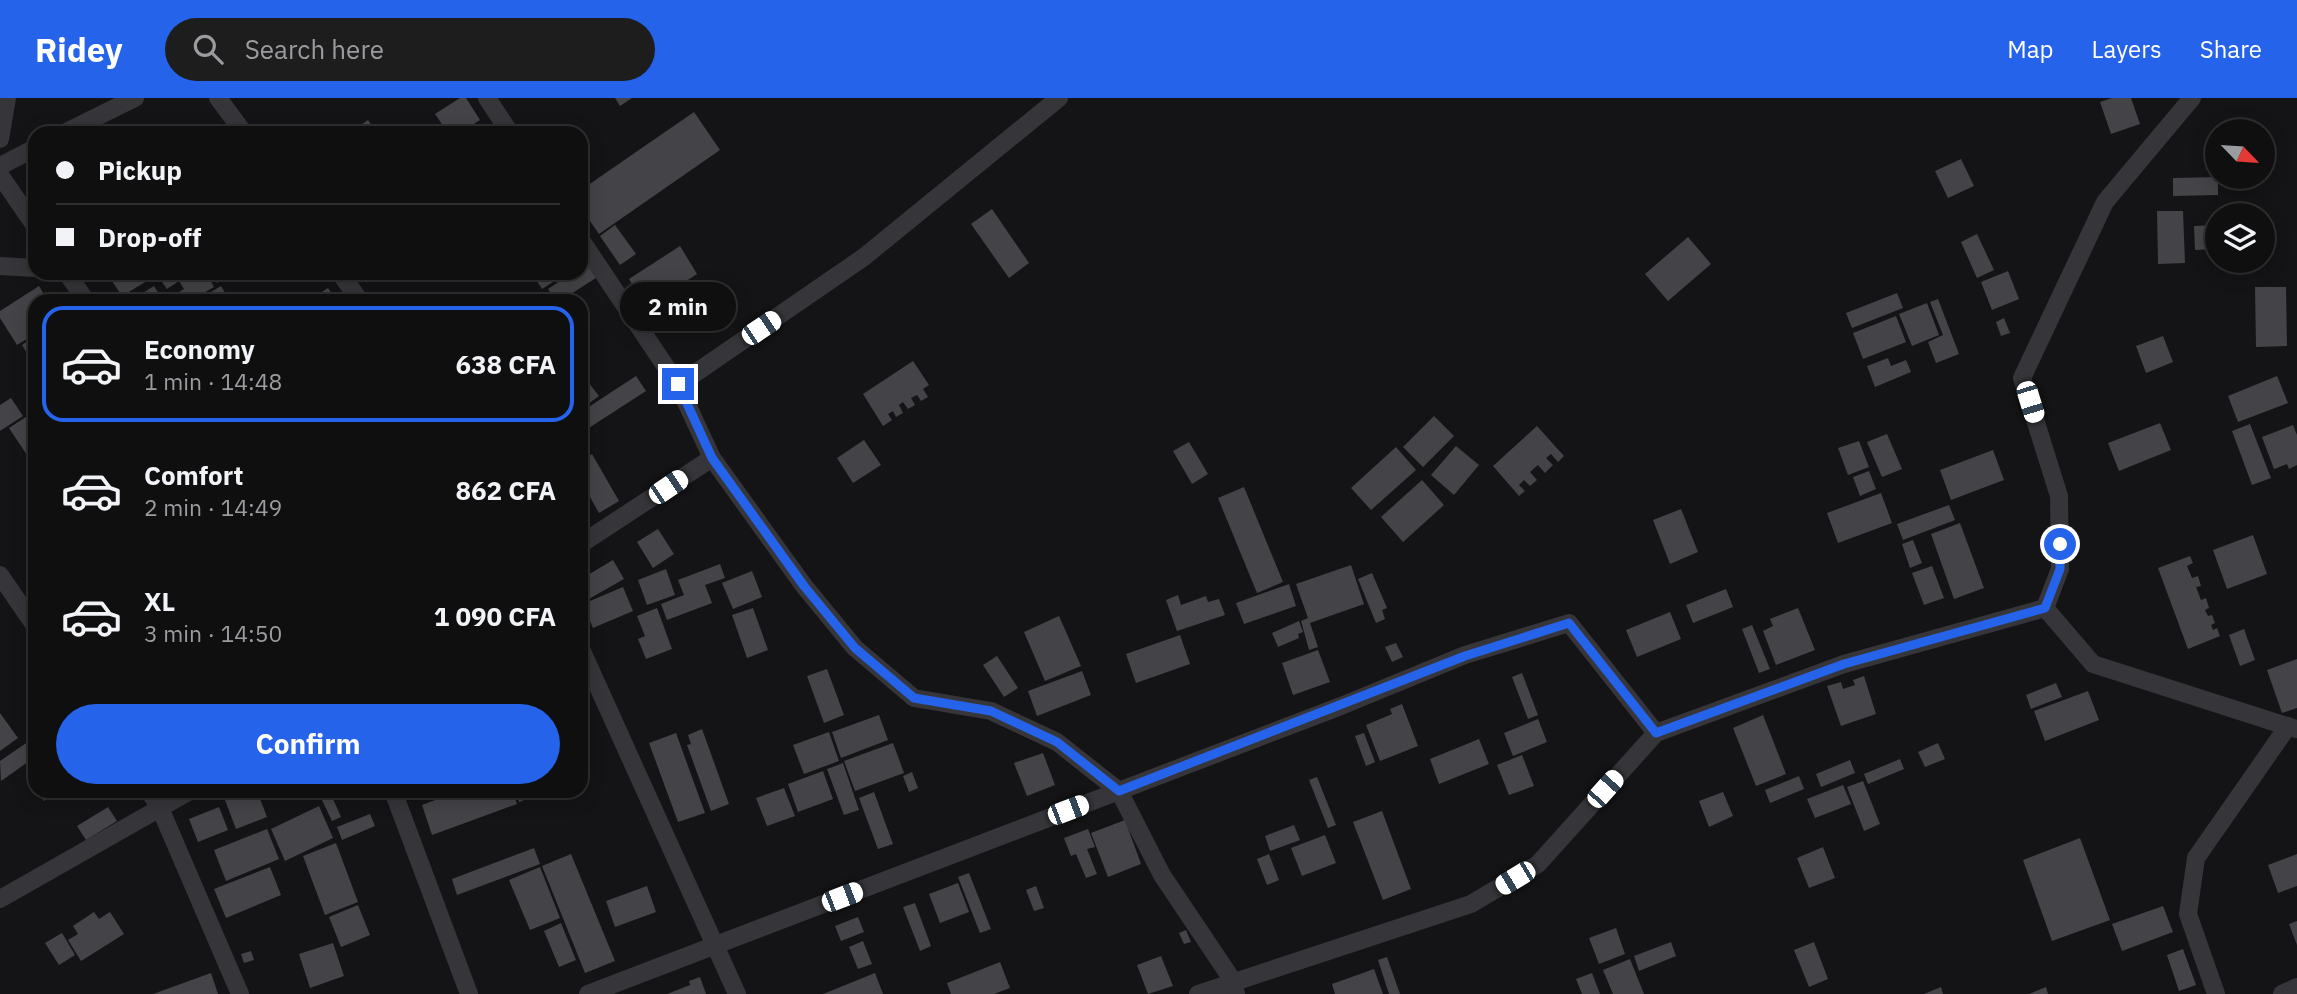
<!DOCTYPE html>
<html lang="en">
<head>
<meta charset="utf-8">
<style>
  body { margin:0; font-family:"IBM Plex Sans",sans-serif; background:#1d1d1e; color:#f1f3f6; height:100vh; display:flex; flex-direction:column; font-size:26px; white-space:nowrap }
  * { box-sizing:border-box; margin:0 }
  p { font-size:23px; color:#9b9c9f }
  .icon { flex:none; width:38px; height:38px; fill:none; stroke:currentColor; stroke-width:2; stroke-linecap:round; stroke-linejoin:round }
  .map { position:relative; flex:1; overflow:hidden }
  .sheet { position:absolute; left:28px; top:196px; width:560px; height:504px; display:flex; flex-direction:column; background:#0f0f10; border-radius:21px; box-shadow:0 4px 18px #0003,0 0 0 2px #2f2f30 }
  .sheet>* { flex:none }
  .top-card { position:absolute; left:28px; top:28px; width:560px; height:154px; border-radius:21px; box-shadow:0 4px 18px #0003,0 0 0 2px #2f2f30; display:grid; align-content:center; height:154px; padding:0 28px; background:#0f0f10 }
  .needle { width:46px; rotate:115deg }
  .controls { position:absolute; left:2205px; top:21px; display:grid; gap:14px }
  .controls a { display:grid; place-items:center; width:70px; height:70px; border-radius:50%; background:#0f0f10; box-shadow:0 4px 18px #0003,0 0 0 2px #2f2f30; font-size:35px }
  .end { position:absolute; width:32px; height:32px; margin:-16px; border:9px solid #2563eb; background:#fff; box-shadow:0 0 0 4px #fff }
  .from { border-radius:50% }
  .bubble { position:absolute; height:49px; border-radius:24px; background:#0f0f10; box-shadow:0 4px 18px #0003,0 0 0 2px #2f2f30; font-size:23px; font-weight:800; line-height:49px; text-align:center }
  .car { position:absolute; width:21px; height:42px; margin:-21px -10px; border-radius:9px; box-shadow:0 0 5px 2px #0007; background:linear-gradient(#fff 24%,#345 0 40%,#fff 0 76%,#345 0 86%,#fff 0) }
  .top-card b { display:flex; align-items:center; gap:24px; height:66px; font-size:26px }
  .top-card b+b { border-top:2px solid #2f2f30 }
  .top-card i { width:18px; height:18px; background:#f1f3f6 }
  ul { padding:12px 0 0; list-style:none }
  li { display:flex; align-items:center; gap:21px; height:116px; margin:0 14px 10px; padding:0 14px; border:4px solid transparent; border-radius:21px }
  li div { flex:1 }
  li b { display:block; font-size:26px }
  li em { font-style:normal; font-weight:800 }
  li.active { border-color:#2563eb }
  li>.icon { width:63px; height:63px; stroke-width:1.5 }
  .primary-button { display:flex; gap:14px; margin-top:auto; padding:14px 28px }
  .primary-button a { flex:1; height:80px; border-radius:42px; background:#2563eb; color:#fff; font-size:28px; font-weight:800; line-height:80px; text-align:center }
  header { display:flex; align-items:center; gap:42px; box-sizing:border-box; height:98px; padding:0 35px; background:#2563eb; color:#fff }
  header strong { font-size:33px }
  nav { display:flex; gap:38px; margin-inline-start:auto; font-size:24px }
  .search { width:490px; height:63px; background:#1d1d1e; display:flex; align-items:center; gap:18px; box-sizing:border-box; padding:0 24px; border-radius:38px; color:#9b9c9f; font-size:26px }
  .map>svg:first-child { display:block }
  .building { fill:#444448 }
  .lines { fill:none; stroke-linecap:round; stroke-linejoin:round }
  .street { stroke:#36363a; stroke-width:18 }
  .route { stroke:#2563eb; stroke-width:9 }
</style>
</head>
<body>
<header>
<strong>Ridey</strong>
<div class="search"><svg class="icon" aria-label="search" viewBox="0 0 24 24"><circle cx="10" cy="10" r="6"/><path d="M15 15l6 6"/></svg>Search here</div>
<nav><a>Map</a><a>Layers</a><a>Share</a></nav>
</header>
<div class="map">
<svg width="2297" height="896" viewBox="0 0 2297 896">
  <rect width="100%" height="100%" fill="#141416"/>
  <!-- building -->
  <g class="building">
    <path d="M460 0H466L480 22 460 35H448L435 16Z"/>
    <path d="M615 0H632L620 8Z"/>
    <path d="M2112 0H2131L2140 26 2111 36 2100 4Z"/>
    <path d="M694 14 720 52 599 136 581 110V92Z"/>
    <path d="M368 22 377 35H349Z"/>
    <path d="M1961 61 1974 88 1948 100 1935 73Z"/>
    <path d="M2218 79V97L2173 98V80Z"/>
    <path d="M992 111 1029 165 1009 180 971 126Z"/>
    <path d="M2157 113H2183L2185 165 2158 166Z"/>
    <path d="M615 127 636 156 620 167 600 138Z"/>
    <path d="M2217 127V151L2195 152 2194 128Z"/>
    <path d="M1977 136 1994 172 1977 180 1961 144Z"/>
    <path d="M1688 139 1711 166 1668 203 1645 176Z"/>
    <path d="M680 148 697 176 646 209 629 181Z"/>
    <path d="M590 163 599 178 560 203H555L548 191 572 175H581V169Z"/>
    <path d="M2008 173 2019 201 1992 212 1981 184Z"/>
    <path d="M126 175H149L152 180 122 198 112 183Z"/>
    <path d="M157 175H172L161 181Z"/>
    <path d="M173 175H206L214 189 190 203H174L171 199 184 191 179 183 167 191 162 184 174 177Z"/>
    <path d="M212 175H233L217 185Z"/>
    <path d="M532 175H567L542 191Z"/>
    <path d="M39 188 48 203H35V236L17 247 0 220V213Z"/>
    <path d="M154 188 163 203H130Z"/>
    <path d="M221 188 230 203H196Z"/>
    <path d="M2255 189H2286L2287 248 2256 249Z"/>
    <path d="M328 190 337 203H308Z"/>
    <path d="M1897 195 1903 210 1852 230 1846 215Z"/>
    <path d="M1938 201 1959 256 1936 265 1928 244 1943 237 1930 204Z"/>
    <path d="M1927 205 1939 237 1912 248 1899 216Z"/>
    <path d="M1896 218 1906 244 1863 261 1853 235Z"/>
    <path d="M2004 220 2010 235 2001 238 1996 224Z"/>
    <path d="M35 238V257L30 260 22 247Z"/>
    <path d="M2163 238 2173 264 2146 275 2136 248Z"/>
    <path d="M1888 260 1891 268 1906 262 1911 274 1875 289 1867 268Z"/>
    <path d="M913 263 929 287 923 291 928 299 921 303 917 297 911 300 915 307 908 311 903 304 899 307 903 315 896 319 893 313 888 316 892 322 883 328 863 296Z"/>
    <path d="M636 278 646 293 581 335V314Z"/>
    <path d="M2277 278 2288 305 2238 324 2228 298Z"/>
    <path d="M585 280 599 298 581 311V283Z"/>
    <path d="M11 300 23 318 0 333V307Z"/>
    <path d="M35 313V355L29 360 9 330Z"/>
    <path d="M1434 318 1454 338 1423 369 1403 349Z"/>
    <path d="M2160 325 2171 352 2119 373 2108 345Z"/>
    <path d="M2250 326 2271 380 2252 387 2232 333Z"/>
    <path d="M2293 327 2297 337V367L2289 371 2287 366 2274 371 2262 339Z"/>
    <path d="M1537 328 1564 358 1558 364 1551 356 1546 360 1553 367 1545 375 1538 367 1530 374 1537 382 1530 388 1524 382 1519 387 1525 393 1519 398 1493 368Z"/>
    <path d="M1887 336 1902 371 1882 379 1867 344Z"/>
    <path d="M864 342 881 367 853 385 837 360Z"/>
    <path d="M1859 343 1869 369 1848 377 1838 350Z"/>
    <path d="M1189 344 1208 376 1192 386 1173 353Z"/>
    <path d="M1456 348 1479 367 1454 397 1431 377Z"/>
    <path d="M1396 349 1416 372 1371 412 1351 390Z"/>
    <path d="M1993 352 2004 382 1951 402 1940 372Z"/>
    <path d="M592 356 619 403 599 415 581 383V363Z"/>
    <path d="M1869 373 1876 391 1860 398 1853 379Z"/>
    <path d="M1422 382 1444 407 1403 444 1381 419Z"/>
    <path d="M1244 389 1283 484 1257 495 1218 400Z"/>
    <path d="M1881 395 1892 425 1838 445 1827 415Z"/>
    <path d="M1949 407 1955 422 1903 442 1897 426Z"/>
    <path d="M1681 411 1698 454 1670 466 1653 422Z"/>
    <path d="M1960 425 1984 490 1954 501 1931 436Z"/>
    <path d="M658 431 674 456 653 470 637 444Z"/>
    <path d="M2253 437 2267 476 2227 491 2213 452Z"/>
    <path d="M1913 442 1922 465 1910 470 1902 446Z"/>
    <path d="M2190 458 2193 465 2187 468 2192 480 2198 478 2201 488 2196 489 2201 502 2206 500 2209 510 2205 512 2208 518 2212 517 2215 525 2211 527 2213 532 2217 530 2220 538 2188 551 2158 470Z"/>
    <path d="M613 462 624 481 587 502 581 490V481Z"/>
    <path d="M720 466 725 480 705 487 712 505 667 522 661 506 684 497 678 482Z"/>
    <path d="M1351 467 1364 506 1310 525 1318 549 1309 552 1301 523 1308 520 1296 486Z"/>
    <path d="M1932 468 1944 500 1924 507 1912 475Z"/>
    <path d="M666 471 675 497 647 507 638 482Z"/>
    <path d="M752 473 762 499 733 511 722 485Z"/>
    <path d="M1372 475 1387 510 1382 512 1385 521 1376 525 1358 481Z"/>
    <path d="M1289 486 1296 508 1244 526 1236 505Z"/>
    <path d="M623 489 633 513 593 530 583 506Z"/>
    <path d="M1726 491 1733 509 1693 525 1686 507Z"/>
    <path d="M1178 497 1181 507 1206 498 1208 504 1219 501 1225 517 1177 533 1166 502Z"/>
    <path d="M657 510 672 551 646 561 638 541 645 538 637 518Z"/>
    <path d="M753 510 768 552 747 560 732 517Z"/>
    <path d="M1798 510 1815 552 1776 567 1763 533 1773 528 1770 521Z"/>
    <path d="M1670 514 1681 541 1637 559 1626 532Z"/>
    <path d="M1059 518 1081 568 1045 583 1024 534Z"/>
    <path d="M1299 523 1303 534 1298 536 1299 540 1278 549 1272 535Z"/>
    <path d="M1752 527 1770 571 1759 575 1742 531Z"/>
    <path d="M2244 531 2255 562 2240 568 2229 537Z"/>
    <path d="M1180 537 1190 566 1136 585 1126 556Z"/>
    <path d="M1396 545 1403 559 1392 564 1385 549Z"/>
    <path d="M1318 552 1330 584 1293 597 1282 565Z"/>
    <path d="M997 558 1018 590 1004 599 983 567Z"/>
    <path d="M2297 561V610L2282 615 2267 572Z"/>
    <path d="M827 571 844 617 824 625 807 578Z"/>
    <path d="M1082 573 1091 597 1037 618 1028 593Z"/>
    <path d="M1522 575 1538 617 1528 621 1512 579Z"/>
    <path d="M1864 578 1876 616 1841 628 1827 588 1841 584 1843 591 1855 587 1853 582Z"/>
    <path d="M2056 585 2062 599 2031 611 2026 597Z"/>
    <path d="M2088 593 2099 622 2045 643 2034 613Z"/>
    <path d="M1402 606 1418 648 1380 663 1366 627 1392 616 1390 611Z"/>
    <path d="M0 615 18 640 0 653Z"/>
    <path d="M879 617 888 642 841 660 832 634Z"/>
    <path d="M1763 617 1786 676 1756 688 1733 630Z"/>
    <path d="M1538 621 1547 644 1513 658 1504 635Z"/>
    <path d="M702 631 729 706 711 713 687 647 691 646 688 637Z"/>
    <path d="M829 634 839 663 804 676 793 647Z"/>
    <path d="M676 635 705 715 678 724 649 645Z"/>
    <path d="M1364 635 1375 664 1366 668 1355 638Z"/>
    <path d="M35 639V659L1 683 0 663Z"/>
    <path d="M1479 641 1489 666 1439 686 1430 661Z"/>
    <path d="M893 645 904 675 855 693 844 663Z"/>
    <path d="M1938 645 1945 661 1925 669 1918 654Z"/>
    <path d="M1043 655 1055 687 1027 698 1014 665Z"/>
    <path d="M1522 657 1534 688 1509 697 1497 667Z"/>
    <path d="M1900 661 1904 671 1868 686 1864 676Z"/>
    <path d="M1850 662 1855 675 1821 689 1816 676Z"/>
    <path d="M843 665 859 712 844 717 827 671Z"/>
    <path d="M35 670V690L26 676Z"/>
    <path d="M823 673 833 701 798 714 788 686Z"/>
    <path d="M912 674 918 690 909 694 903 678Z"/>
    <path d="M1799 678 1804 691 1770 705 1765 692Z"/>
    <path d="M1317 679 1336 727 1328 730 1309 682Z"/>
    <path d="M1863 683 1880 726 1864 733 1847 689Z"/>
    <path d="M1843 687 1851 706 1815 720 1807 701Z"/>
    <path d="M784 690 795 718 767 728 756 700Z"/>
    <path d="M37 693H58L44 703Z"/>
    <path d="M247 693H257L267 719 236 731 225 702Z"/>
    <path d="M459 693H512L517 706 432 737 422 707Z"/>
    <path d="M515 693H548L519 704Z"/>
    <path d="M330 694 341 719 332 723 320 698Z"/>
    <path d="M874 694 893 746 878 751 859 700Z"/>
    <path d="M1723 694 1733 718 1709 729 1699 703Z"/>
    <path d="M319 708 333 740 285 763 271 731Z"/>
    <path d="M108 709 117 723 86 742 77 728Z"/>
    <path d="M219 709 228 732 198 744 189 721Z"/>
    <path d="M1382 713 1411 791 1383 802 1353 724Z"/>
    <path d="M370 716 375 728 342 742 337 729Z"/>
    <path d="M1125 722 1141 766 1108 779 1091 735Z"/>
    <path d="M1294 727 1300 742 1270 753 1265 738Z"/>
    <path d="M267 731 279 761 226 783 214 752Z"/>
    <path d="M1088 731 1095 749 1087 751 1097 776 1086 780 1076 756 1071 758 1064 740Z"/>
    <path d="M1325 737 1336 765 1302 778 1291 750Z"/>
    <path d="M2080 740 2110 822 2052 843 2023 762Z"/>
    <path d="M336 745 358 804 325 817 303 758Z"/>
    <path d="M1823 749 1835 780 1809 790 1797 760Z"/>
    <path d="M534 750 540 766 457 797 452 781Z"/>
    <path d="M571 756 615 863 585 875 542 768Z"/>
    <path d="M1269 756 1279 782 1267 787 1257 761Z"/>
    <path d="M2297 756V788L2278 795 2268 767Z"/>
    <path d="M270 769 281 797 226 820 214 791Z"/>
    <path d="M540 769 560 820 530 832 509 782Z"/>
    <path d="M969 775 991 831 980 835 958 779Z"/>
    <path d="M958 785 969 814 940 825 929 796Z"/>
    <path d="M647 788 656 814 615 829 606 803Z"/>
    <path d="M1036 788 1044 810 1034 813 1026 792Z"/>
    <path d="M915 805 931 848 920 853 903 809Z"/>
    <path d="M358 807 370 837 341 849 329 819Z"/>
    <path d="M2163 808 2173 834 2122 853 2112 826Z"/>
    <path d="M94 814 99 821 110 814 124 836 81 863 68 842 78 836 73 828Z"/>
    <path d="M858 819 864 834 841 843 835 828Z"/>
    <path d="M2297 823V847L2289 826Z"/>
    <path d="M561 825 576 862 559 869 544 833Z"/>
    <path d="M1616 830 1625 856 1599 866 1589 840Z"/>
    <path d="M1186 832 1191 844 1184 846 1179 835Z"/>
    <path d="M62 835 75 857 59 867 45 845Z"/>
    <path d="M863 843 872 866 858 871 849 849Z"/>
    <path d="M1671 844 1676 858 1639 873 1634 858Z"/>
    <path d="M1814 844 1828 881 1809 889 1794 852Z"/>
    <path d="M333 845 344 878 310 890 299 856Z"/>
    <path d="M2183 851 2196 887 2179 893 2167 857Z"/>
    <path d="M251 853 254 862 244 865 241 856Z"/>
    <path d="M1161 858 1173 888 1148 896 1137 867Z"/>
    <path d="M1387 859 1400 896H1389L1378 862Z"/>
    <path d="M1630 861 1644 896H1613L1603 872Z"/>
    <path d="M1000 864 1010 890 994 896H951L947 885Z"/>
    <path d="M1374 871 1383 896H1335L1332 886Z"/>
    <path d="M211 875 218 896H153Z"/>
    <path d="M875 875 883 896H823Z"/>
    <path d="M1592 875 1600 896H1582L1576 881Z"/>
    <path d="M700 879 706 896H667L690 887 689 883Z"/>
    <path d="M1941 889 1943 896H1924Z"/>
    <path d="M2046 889 2048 896H2029Z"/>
  </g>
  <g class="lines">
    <!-- street -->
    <g class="street">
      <path d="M218 0 244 35"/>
      <path d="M487 0 510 35"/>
      <path d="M64 35 135 0"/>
      <path d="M0 41 7 0"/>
      <path d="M0 68 35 50"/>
      <path d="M0 77 35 128"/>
      <path d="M581 142 678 287 712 360 804 488 855 550 914 600 991 613 1057 644 1119 693 1162 777 1233 883 1236 896"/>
      <path d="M0 168 35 170"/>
      <path d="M67 175 86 203"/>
      <path d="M340 175 360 203"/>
      <path d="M678 287 864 159 1059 0"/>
      <path d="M581 446 712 360"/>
      <path d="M0 477 35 528"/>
      <path d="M2045 510 2060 471 2059 398 2022 280 2105 104 2192 0"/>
      <path d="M2045 510 2093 566 2296 631"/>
      <path d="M581 551 737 896"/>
      <path d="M149 693 160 710 240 896"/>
      <path d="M393 693 469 896"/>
      <path d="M0 801 190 693"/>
      <path d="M588 896 1341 608 1465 557 1569 525 1656 635"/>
      <path d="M1198 896 1471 806 1538 766 1656 635 1844 566 2045 510"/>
      <path d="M2216 896 2188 816 2196 760 2288 628"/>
      <path d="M2282 896 2297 889"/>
    </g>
  </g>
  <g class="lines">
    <!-- route -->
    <path class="route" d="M678 286 712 360 804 488 855 550 914 600 991 613 1057 644 1119 693 1465 558 1569 525 1656 635 1844 566 2045 510 2060 471V446"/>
  </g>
</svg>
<div class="controls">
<a><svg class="needle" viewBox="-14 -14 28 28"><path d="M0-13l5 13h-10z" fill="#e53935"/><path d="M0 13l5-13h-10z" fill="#9b9c9f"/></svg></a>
<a><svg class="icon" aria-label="layers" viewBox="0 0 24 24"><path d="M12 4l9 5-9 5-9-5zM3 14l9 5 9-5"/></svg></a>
</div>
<i class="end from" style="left:2060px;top:446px"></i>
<i class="end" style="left:678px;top:286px"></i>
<div class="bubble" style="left:620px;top:184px;width:116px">2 min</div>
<i class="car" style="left:761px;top:230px;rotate:56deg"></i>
<i class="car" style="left:2030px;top:304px;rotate:163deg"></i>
<i class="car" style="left:668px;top:389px;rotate:56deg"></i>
<i class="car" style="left:1605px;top:691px;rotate:42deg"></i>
<i class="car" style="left:1068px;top:712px;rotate:69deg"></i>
<i class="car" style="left:1515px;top:780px;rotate:239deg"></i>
<i class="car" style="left:842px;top:799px;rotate:69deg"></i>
<div class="top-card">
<b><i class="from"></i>Pickup</b>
<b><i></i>Drop-off</b>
</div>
<section class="sheet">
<ul>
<li class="active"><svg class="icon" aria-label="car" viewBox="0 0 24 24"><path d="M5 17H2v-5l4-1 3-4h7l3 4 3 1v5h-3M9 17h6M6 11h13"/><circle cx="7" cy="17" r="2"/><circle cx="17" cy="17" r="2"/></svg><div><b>Economy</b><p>1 min · 14:48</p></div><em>638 CFA</em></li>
<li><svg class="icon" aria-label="car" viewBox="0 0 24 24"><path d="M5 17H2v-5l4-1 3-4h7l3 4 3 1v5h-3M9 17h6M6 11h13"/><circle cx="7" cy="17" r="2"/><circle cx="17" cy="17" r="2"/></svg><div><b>Comfort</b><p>2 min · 14:49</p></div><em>862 CFA</em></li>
<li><svg class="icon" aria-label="car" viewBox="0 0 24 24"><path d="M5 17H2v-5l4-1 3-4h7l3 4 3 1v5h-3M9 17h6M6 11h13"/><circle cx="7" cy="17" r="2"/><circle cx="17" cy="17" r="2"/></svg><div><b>XL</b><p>3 min · 14:50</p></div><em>1 090 CFA</em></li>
</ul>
<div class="primary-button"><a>Confirm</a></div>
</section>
</div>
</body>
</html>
